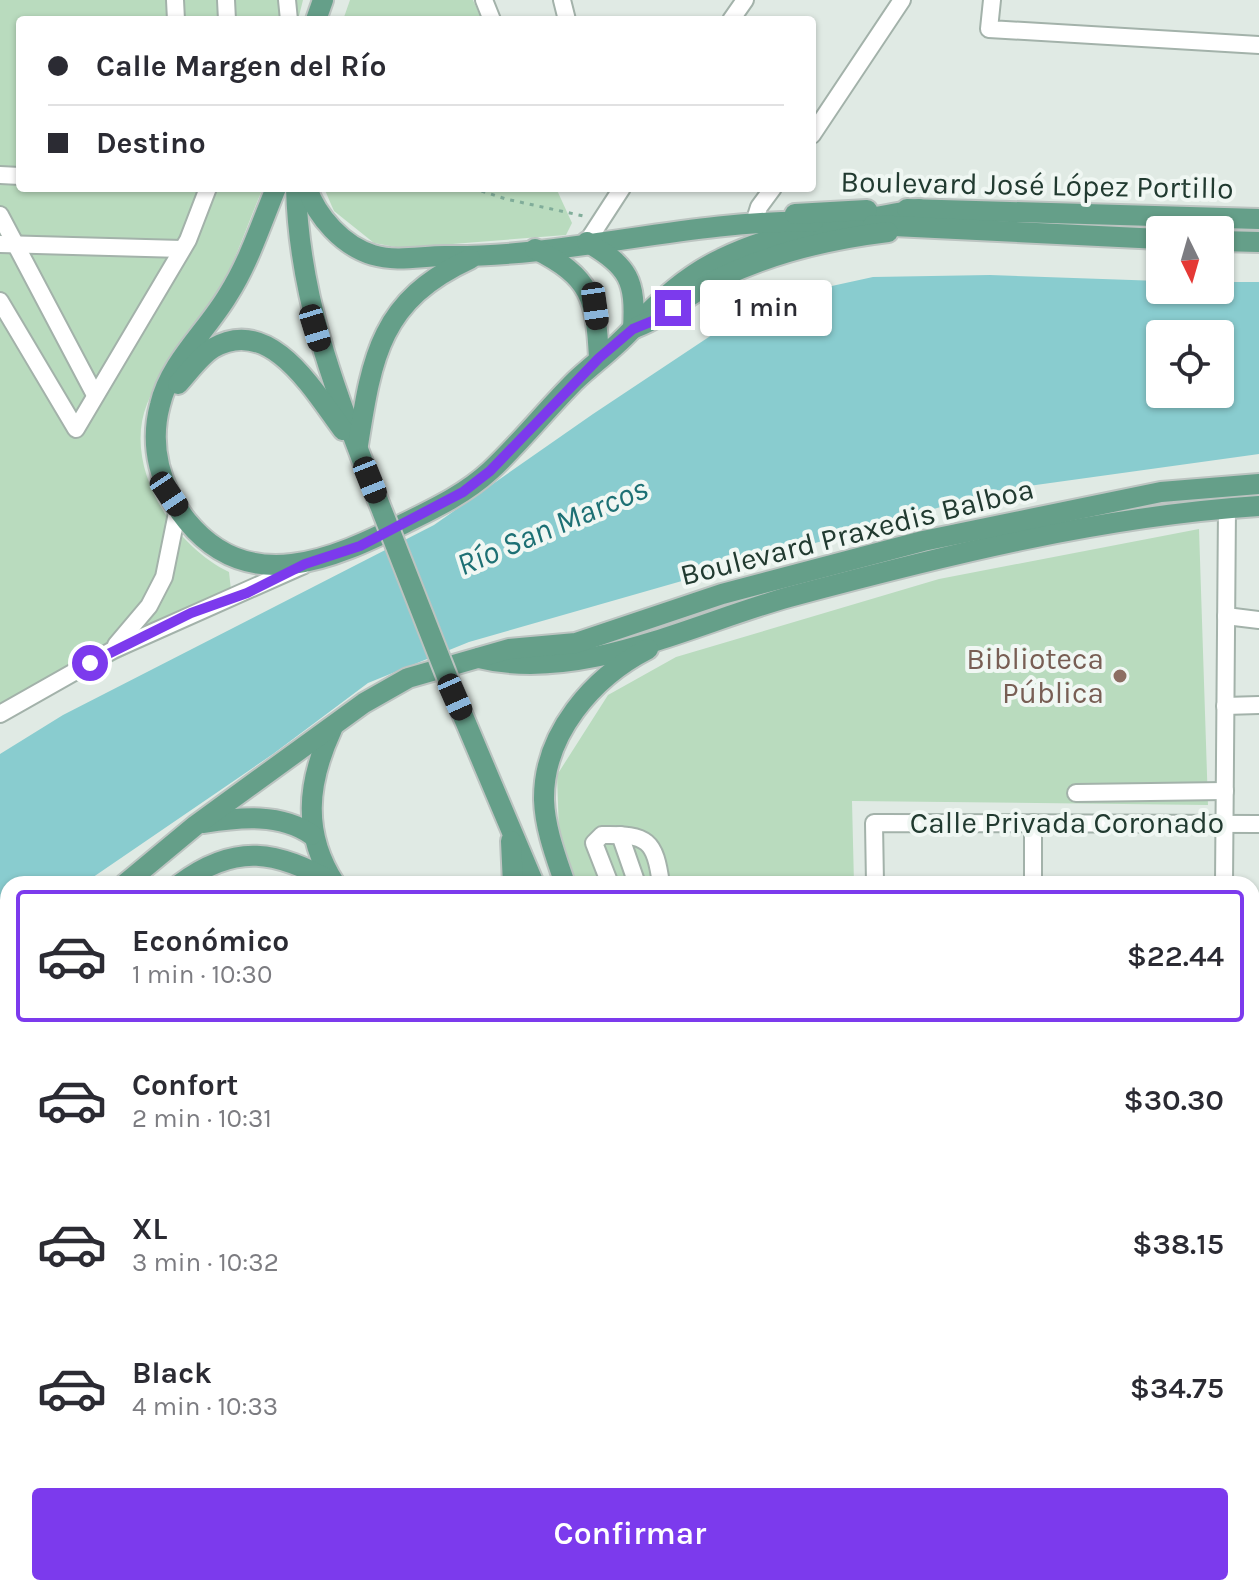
<!DOCTYPE html>
<html lang="es">
<head>
<meta charset="utf-8">
<style>
  body { margin:0; font-family:Karla,sans-serif; background:#f7f7f7; color:#2b2b33; height:100vh; display:flex; flex-direction:column; font-size:30px; white-space:nowrap }
  * { box-sizing:border-box; margin:0 }
  p { font-size:26px; color:#7c7c81 }
  .icon { flex:none; width:44px; height:44px; fill:none; stroke:currentColor; stroke-width:2; stroke-linecap:round; stroke-linejoin:round }
  .map { position:relative; flex:1; overflow:hidden }
  .sheet { position:absolute; left:0px; top:876px; width:1260px; height:720px; display:flex; flex-direction:column; background:#fff; border-radius:24px 24px 0 0; box-shadow:0 2px 6px #0004 }
  .sheet>* { flex:none }
  .top-card { position:absolute; left:16px; top:16px; width:800px; height:176px; border-radius:8px; box-shadow:0 2px 6px #0004; display:grid; align-content:center; height:176px; padding:0 32px; background:#fff }
  .needle { width:52px; rotate:175deg }
  .fabs { position:absolute; left:1146px; top:216px; display:grid; gap:16px }
  .fabs a { display:grid; place-items:center; width:88px; height:88px; border-radius:8px; background:#fff; box-shadow:0 2px 6px #0004; font-size:40px }
  .end { position:absolute; width:36px; height:36px; margin:-18px; border:10px solid #7c3aed; background:#fff; box-shadow:0 0 0 4px #fff }
  .from { border-radius:50% }
  .bubble { position:absolute; height:56px; border-radius:8px; background:#fff; box-shadow:0 2px 6px #0004; font-size:26px; font-weight:600; line-height:56px; text-align:center }
  .car { position:absolute; width:24px; height:48px; margin:-24px -12px; border-radius:10px; box-shadow:0 0 6px 2px #0007; background:linear-gradient(#222 24%,#8ab4d8 0 40%,#222 0 76%,#8ab4d8 0 86%,#222 0) }
  .top-card b { display:flex; align-items:center; gap:28px; height:76px; font-size:30px }
  .top-card b+b { border-top:2px solid #e1e1e2 }
  .top-card i { width:20px; height:20px; background:#2b2b33 }
  ul { padding:14px 0 0; list-style:none }
  li { display:flex; align-items:center; gap:24px; height:132px; margin:0 16px 12px; padding:0 16px; border:4px solid transparent; border-radius:8px }
  li div { flex:1 }
  li b { display:block; font-size:30px }
  li em { font-style:normal; font-weight:600 }
  li.on { border-color:#7c3aed }
  li>.icon { width:72px; height:72px; stroke-width:1.5 }
  .primary-button { display:flex; gap:16px; margin-top:auto; padding:16px 32px }
  .primary-button a { flex:1; height:92px; border-radius:8px; background:#7c3aed; color:#fff; font-size:32px; font-weight:600; line-height:92px; text-align:center }
  .map>svg:first-child { display:block }
  .green { fill:#b9dbbe }
  .water { fill:#89cccf; fill-rule:evenodd }
  .lines { fill:none; stroke-linecap:round; stroke-linejoin:round }
  .minor-casing { stroke:#a3b2aa; stroke-width:20 }
  .major-casing { stroke:#bcc4c1; stroke-width:24 }
  .path { stroke:#81ad9a; stroke-width:3; stroke-dasharray:4 6; stroke-linecap:butt }
  .minor { stroke:#fff; stroke-width:16 }
  .major { stroke:#659f89; stroke-width:20 }
  .major-bridge-casing { stroke:#bcc4c1; stroke-width:24; stroke-linecap:butt }
  .major-bridge { stroke:#659f89; stroke-width:20 }
  .route { stroke:#7c3aed; stroke-width:10 }
  .education-dot { fill:#8d6e63; stroke:#f0f7f3; stroke-width:3 }
  .labels { text-anchor:middle; stroke-width:8; stroke-linejoin:round; paint-order:stroke }
  .street-label { font-size:30px; fill:#213a30; stroke:#f0f7f3 }
  .education-label { font-size:30px; fill:#785e54; stroke:#f0f7f3; text-anchor:end }
  .water-label { font-size:32px; font-style:italic; fill:#1d7074; stroke:#f0f7f3 }
</style>
</head>
<body>
<div class="map">
<svg width="1259" height="1596" viewBox="0 0 1259 1596">
  <rect width="100%" height="100%" fill="#e0eae4"/>
  <!-- green -->
  <g class="green">
    <path d="M0 0H303L298 20H20V188H263C249 220 238 254 222 285 201 327 165 360 147 404 122 467 174 546 229 572L231 590 192 621 0 720Z"/>
    <path d="M350 0H473L482 20H343Z"/>
    <path d="M324 188H556L572 223 566 235 401 248 374 243 334 211Z"/>
    <path d="M1199 529 1208 805 852 801 854 884H574L559 834 557 775 608 695 676 657 939 579Z"/>
    <path d="M782 1588H833L835 1596H784Z"/>
  </g>
  <!-- water -->
  <path class="water" d="M990 275 1160 281V290H1220V282H1259V454L1000 490 469 642 368 683 273 754 83 884H8V942L0 948V754L63 715 434 525 593 414 763 301 873 277ZM1160 334H1220V394H1160Z"/>
  <g class="lines">
    <defs>
      <g id="minor">
        <path d="M175 0 176 20"/>
        <path d="M226 0 227 20"/>
        <path d="M287 0 289 20"/>
        <path d="M484 0 492 20"/>
        <path d="M562 0 567 20"/>
        <path d="M992 0 989 29 1259 45"/>
        <path d="M731 20 745 0"/>
        <path d="M812 135 902 0"/>
        <path d="M0 175 20 176"/>
        <path d="M0 215 95 395"/>
        <path d="M754 223 759 207 773 188"/>
        <path d="M587 242 622 188"/>
        <path d="M0 244 182 249"/>
        <path d="M0 301 76 429 188 240 208 188"/>
        <path d="M1226 616 1259 620"/>
        <path d="M116 645 149 606 164 577 178 508"/>
        <path d="M1225 706 1259 705"/>
        <path d="M0 714 113 650 304 565"/>
        <path d="M1076 793 1225 791"/>
        <path d="M1033 823V884"/>
        <path d="M620 835 637 884"/>
        <path d="M610 884 594 843 602 835C648 834 655 840 661 884"/>
        <path d="M875 884 874 823 1259 824"/>
        <path d="M1224 884 1227 508"/>
        <path d="M1252 933H1259"/>
        <path d="M1252 1168 1259 1167"/>
        <path d="M1252 1196 1259 1243"/>
        <path d="M0 1300 8 1301"/>
        <path d="M1252 1326H1259"/>
        <path d="M0 1424H8"/>
        <path d="M1252 1444H1259"/>
        <path d="M0 1537H8"/>
        <path d="M323 1588V1596"/>
        <path d="M1034 1588V1596"/>
        <path d="M61 1596 62 1588"/>
        <path d="M553 1596V1588"/>
        <path d="M875 1596V1588"/>
        <path d="M1233 1596V1588"/>
      </g>
      <g id="major">
        <path d="M316 20 323 0"/>
        <path d="M276 188C261 224 249 262 228 295 206 332 170 362 160 405 149 446 160 488 187 521 249 597 333 559 405 523 435 508 465 494 490 471 520 443 546 410 575 381 594 363 617 347 634 327 659 301 687 275 721 259 781 229 854 222 919 209"/>
        <path d="M296 188C299 293 332 384 370 480"/>
        <path d="M307 188C317 217 343 246 373 255 397 262 421 256 445 256 568 258 689 219 813 222"/>
        <path d="M907 209 1259 219"/>
        <path d="M795 214 867 210"/>
        <path d="M873 225 1160 239"/>
        <path d="M1220 241 1259 242"/>
        <path d="M587 242C629 267 636 280 633 329"/>
        <path d="M535 249C591 277 596 298 599 358"/>
        <path d="M637 327C668 315 692 291 722 277 775 252 830 239 888 232"/>
        <path d="M178 384C189 372 200 356 213 348 271 314 315 393 343 430"/>
        <path d="M358 445C372 355 381 300 470 259"/>
        <path d="M479 658C580 683 692 624 789 597 942 556 1101 516 1259 506"/>
        <path d="M455 697 534 884"/>
        <path d="M332 729C307 783 302 833 335 884"/>
        <path d="M204 823C240 817 281 813 312 835"/>
        <path d="M511 841 513 884"/>
        <path d="M125 884 196 825 364 703 408 678 509 649 576 643 722 594 923 541 1161 492 1259 484"/>
        <path d="M180 884C236 842 277 851 334 883"/>
        <path d="M565 884C556 857 545 829 544 800 543 734 593 677 648 649"/>
        <path d="M0 996 8 988"/>
        <path d="M0 1018 8 1012"/>
        <path d="M764 1588 767 1596"/>
        <path d="M844 1588 846 1596"/>
      </g>
    </defs>
    <!-- minor casing -->
    <use href="#minor" class="minor-casing"/>
    <!-- major casing -->
    <use href="#major" class="major-casing"/>
    <!-- path -->
    <path class="path" d="M472 188 506 199 588 217"/>
    <!-- minor -->
    <use href="#minor" class="minor"/>
    <!-- major -->
    <use href="#major" class="major"/>
    <defs>
      <path id="major-bridge" d="M370 480 455 697"/>
    </defs>
    <!-- major-bridge casing -->
    <use href="#major-bridge" class="major-bridge-casing"/>
    <!-- major-bridge -->
    <use href="#major-bridge" class="major-bridge"/>
  </g>
  <g class="lines">
    <!-- route -->
    <path class="route" d="M90 663 191 613 247 593 305 564 360 546 463 492 490 471 599 358 633 329 660 318 673 308"/>
  </g>
  <!-- markers -->
  <circle class="education-dot" cx="1120" cy="676" r="8"/>
  <g class="labels">
    <!-- street labels -->
    <g class="street-label">
      <text transform="translate(1037 185) rotate(1)" y="10">Boulevard José López Portillo</text>
      <text transform="translate(857 532) rotate(-14)" y="10">Boulevard Praxedis Balboa</text>
      <text x="1067" y="833">Calle Privada Coronado</text>
    </g>
    <!-- education labels -->
    <g class="education-label">
      <text x="1104" y="669">Biblioteca<tspan x="1104" dy="34">Pública</tspan></text>
    </g>
    <!-- water labels -->
    <g class="water-label">
      <text transform="translate(552 526) rotate(-23)" y="11">Río San Marcos</text>
    </g>
  </g>
</svg>
<div class="fabs">
<a><svg class="needle" viewBox="-14 -14 28 28"><path d="M0-13l5 13h-10z" fill="#e53935"/><path d="M0 13l5-13h-10z" fill="#7c7c81"/></svg></a>
<a><svg class="icon" aria-label="locate" viewBox="0 0 24 24"><circle cx="12" cy="12" r="6"/><path d="M12 2v4M12 18v4M2 12h4M18 12h4"/></svg></a>
</div>
<i class="end from" style="left:90px;top:663px"></i>
<i class="end" style="left:673px;top:308px"></i>
<div class="bubble" style="left:700px;top:280px;width:132px">1 min</div>
<i class="car" style="left:595px;top:306px;rotate:172deg"></i>
<i class="car" style="left:315px;top:328px;rotate:163deg"></i>
<i class="car" style="left:370px;top:480px;rotate:158deg"></i>
<i class="car" style="left:169px;top:494px;rotate:146deg"></i>
<i class="car" style="left:455px;top:697px;rotate:156deg"></i>
<div class="top-card">
<b><i class="from"></i>Calle Margen del Río</b>
<b><i></i>Destino</b>
</div>
<section class="sheet">
<ul>
<li class="on"><svg class="icon" aria-label="car" viewBox="0 0 24 24"><path d="M5 17H2v-5l4-1 3-4h7l3 4 3 1v5h-3M9 17h6M6 11h13"/><circle cx="7" cy="17" r="2"/><circle cx="17" cy="17" r="2"/></svg><div><b>Económico</b><p>1 min · 10:30</p></div><em>$22.44</em></li>
<li><svg class="icon" aria-label="car" viewBox="0 0 24 24"><path d="M5 17H2v-5l4-1 3-4h7l3 4 3 1v5h-3M9 17h6M6 11h13"/><circle cx="7" cy="17" r="2"/><circle cx="17" cy="17" r="2"/></svg><div><b>Confort</b><p>2 min · 10:31</p></div><em>$30.30</em></li>
<li><svg class="icon" aria-label="car" viewBox="0 0 24 24"><path d="M5 17H2v-5l4-1 3-4h7l3 4 3 1v5h-3M9 17h6M6 11h13"/><circle cx="7" cy="17" r="2"/><circle cx="17" cy="17" r="2"/></svg><div><b>XL</b><p>3 min · 10:32</p></div><em>$38.15</em></li>
<li><svg class="icon" aria-label="car" viewBox="0 0 24 24"><path d="M5 17H2v-5l4-1 3-4h7l3 4 3 1v5h-3M9 17h6M6 11h13"/><circle cx="7" cy="17" r="2"/><circle cx="17" cy="17" r="2"/></svg><div><b>Black</b><p>4 min · 10:33</p></div><em>$34.75</em></li>
</ul>
<div class="primary-button"><a>Confirmar</a></div>
</section>
</div>
</body>
</html>
